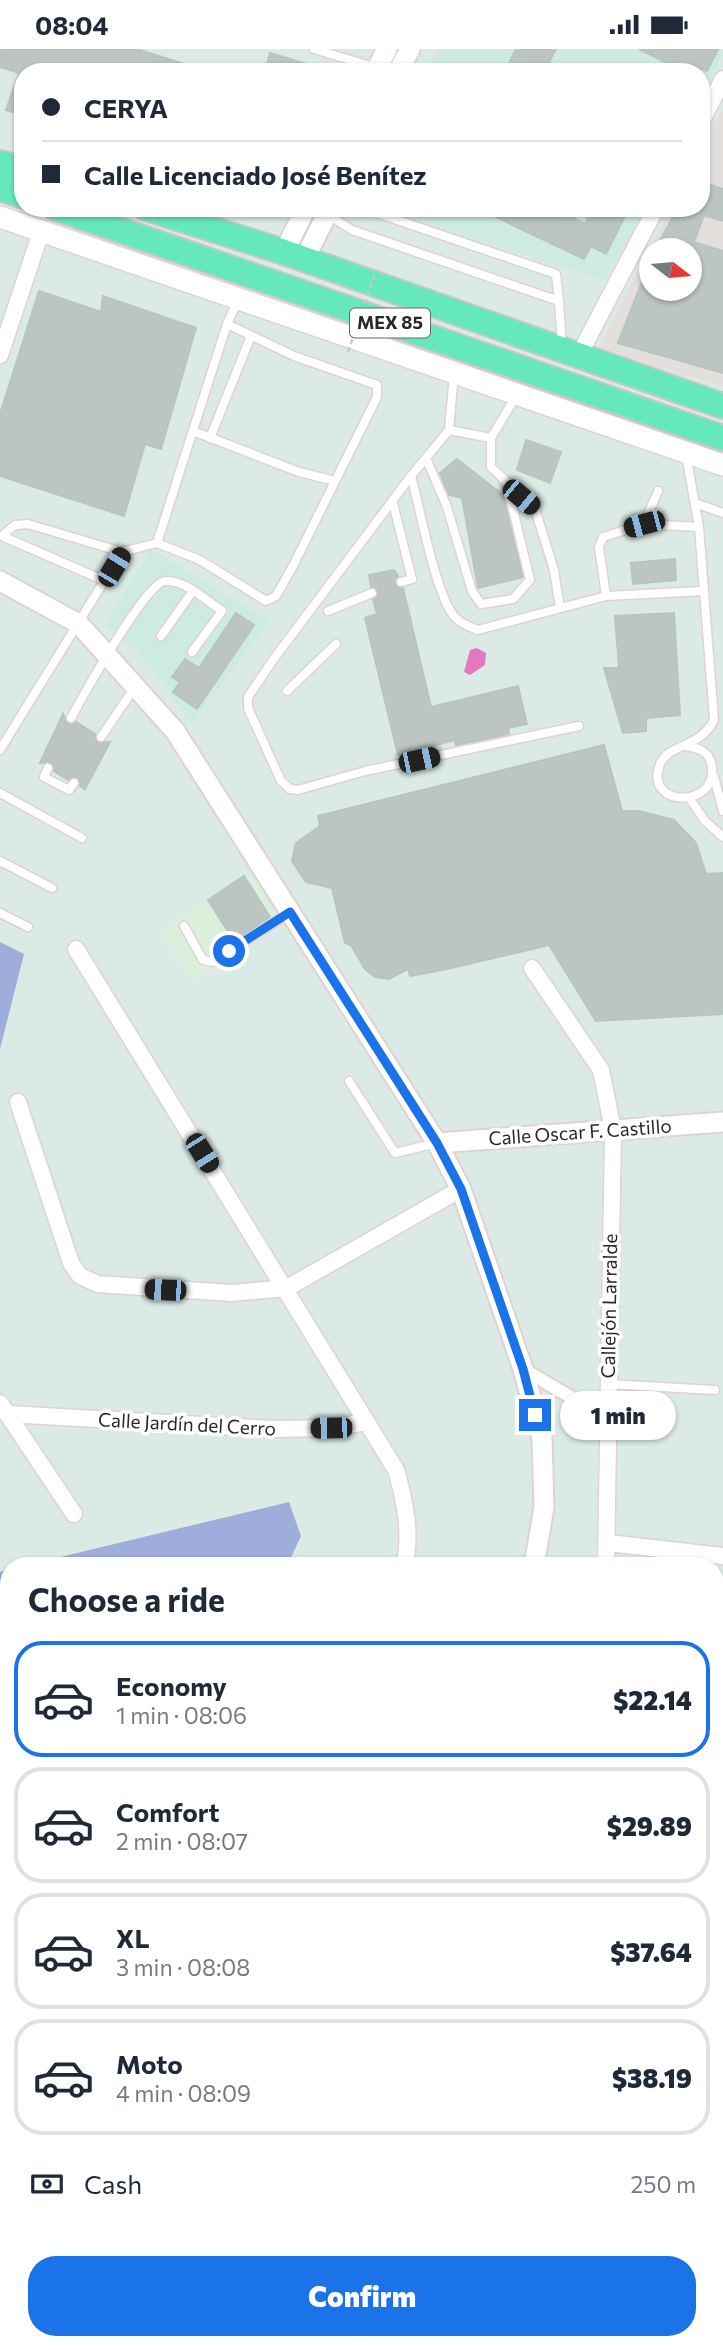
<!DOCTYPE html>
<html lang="en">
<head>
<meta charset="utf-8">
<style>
  body { margin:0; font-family:Commissioner,sans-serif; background:#f2f2f3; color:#1f2937; height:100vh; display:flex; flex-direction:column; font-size:26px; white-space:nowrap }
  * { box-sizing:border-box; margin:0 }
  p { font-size:23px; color:#747a83 }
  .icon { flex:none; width:38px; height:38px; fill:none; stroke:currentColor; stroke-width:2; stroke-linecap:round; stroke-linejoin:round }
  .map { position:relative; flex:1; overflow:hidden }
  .side { position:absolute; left:0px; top:1508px; width:724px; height:793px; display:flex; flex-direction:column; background:#fff; border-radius:28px 28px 0 0; box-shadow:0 2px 5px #0004 }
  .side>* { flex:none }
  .top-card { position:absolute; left:14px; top:14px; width:696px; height:154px; border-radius:28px; box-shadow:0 2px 5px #0004; display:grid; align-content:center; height:154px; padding:0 28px; background:#fff }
  .needle { width:46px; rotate:106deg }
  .buttons { position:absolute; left:639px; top:189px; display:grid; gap:14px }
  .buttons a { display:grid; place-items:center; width:63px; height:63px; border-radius:50%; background:#fff; box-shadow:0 2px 5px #0004; font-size:35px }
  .end { position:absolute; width:32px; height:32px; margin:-16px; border:9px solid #1a73e8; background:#fff; box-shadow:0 0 0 4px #fff }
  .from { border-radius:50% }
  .bubble { position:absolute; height:49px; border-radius:24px; background:#fff; box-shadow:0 2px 5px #0004; font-size:23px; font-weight:800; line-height:49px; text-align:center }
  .car { position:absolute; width:21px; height:42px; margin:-21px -10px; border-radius:9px; box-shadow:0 0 5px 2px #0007; background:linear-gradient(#222 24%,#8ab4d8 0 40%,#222 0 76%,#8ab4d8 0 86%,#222 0) }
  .top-card b { display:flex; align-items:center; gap:24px; height:66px; font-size:26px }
  .top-card b+b { border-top:2px solid #e0e1e3 }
  .top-card i { width:18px; height:18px; background:#1f2937 }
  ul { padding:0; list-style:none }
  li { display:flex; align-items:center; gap:21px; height:116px; margin:0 14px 10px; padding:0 14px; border:4px solid #e0e1e3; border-radius:28px }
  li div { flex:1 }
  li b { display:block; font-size:26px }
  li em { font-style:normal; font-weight:800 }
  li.selected { border-color:#1a73e8 }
  li>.icon { width:63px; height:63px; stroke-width:1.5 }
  h2 { padding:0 28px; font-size:32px; line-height:84px }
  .pay { display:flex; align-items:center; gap:18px; height:77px; padding:0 28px; font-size:26px }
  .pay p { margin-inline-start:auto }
  .primary-button { display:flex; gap:14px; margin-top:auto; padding:14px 28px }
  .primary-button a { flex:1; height:80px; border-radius:28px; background:#1a73e8; color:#fff; font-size:28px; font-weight:800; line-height:80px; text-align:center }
  .status { display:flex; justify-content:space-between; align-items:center; height:49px; padding:0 35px; background:#fff; direction:ltr }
  .status svg { height:19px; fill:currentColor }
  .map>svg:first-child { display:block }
  .industrial { fill:#e3dfdc; fill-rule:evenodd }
  .education { fill:#cdeae3 }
  .medical { fill:#daf0db }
  .green { fill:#9eaddb }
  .pitch { fill:#9abde2 }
  .water { fill:#e279bc }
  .building { fill:#bcc5c2; stroke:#b6c5c1; stroke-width:2 }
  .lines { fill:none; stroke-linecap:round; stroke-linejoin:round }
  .service-casing { stroke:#e0d2d3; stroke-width:11 }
  .pedestrian-casing { stroke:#e0d2d3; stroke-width:16 }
  .minor-casing { stroke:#e0d2d3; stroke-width:19 }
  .tertiary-casing { stroke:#e0d2d3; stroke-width:23 }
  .secondary-casing { stroke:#e0d2d3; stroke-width:24 }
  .trunk-casing { stroke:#c7c7c7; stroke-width:28 }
  .service { stroke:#fff; stroke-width:8 }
  .pedestrian { stroke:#fff; stroke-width:12 }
  .minor { stroke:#fff; stroke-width:16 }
  .tertiary { stroke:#fff; stroke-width:19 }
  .secondary { stroke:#fff; stroke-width:21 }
  .trunk { stroke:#66e8be; stroke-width:24 }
  .path-bridge { stroke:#c7c7c7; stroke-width:2.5; stroke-dasharray:5 3.5; stroke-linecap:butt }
  .route { stroke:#1a73e8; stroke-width:9 }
  .labels { text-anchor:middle; stroke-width:7; stroke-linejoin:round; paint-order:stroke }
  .shield { fill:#fff; stroke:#696969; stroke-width:2 }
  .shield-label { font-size:18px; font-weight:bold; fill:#292929 }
  .street-label { font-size:19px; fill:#292929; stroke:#fff }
</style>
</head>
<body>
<div class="status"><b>08:04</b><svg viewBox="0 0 49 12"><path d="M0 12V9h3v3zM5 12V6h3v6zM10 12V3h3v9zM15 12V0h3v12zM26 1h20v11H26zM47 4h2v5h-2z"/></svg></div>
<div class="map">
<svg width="723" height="2301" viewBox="0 0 723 2301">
  <rect width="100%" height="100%" fill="#dceae5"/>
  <!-- industrial -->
  <path class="industrial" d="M723 59V337L597 303 671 159H702V100ZM651 201H690V240H651Z"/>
  <!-- education -->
  <g class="education">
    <path d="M439 0H723V5L702 46V23H427Z"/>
    <path d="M374 159H644L606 232Z"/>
    <path d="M151 500 270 572 191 675 156 624 136 601 105 575Z"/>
    <path d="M716 2106 723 2109V2301H560L564 2293 716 2292Z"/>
    <path d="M373 2293V2292L544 2293 539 2301H368Z"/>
  </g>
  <!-- medical -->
  <path class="medical" d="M249 823 283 876 193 931 161 884Z"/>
  <!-- green -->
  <g class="green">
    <path d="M0 893 24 905 0 1000Z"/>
    <path d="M289 1453 301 1487 287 1517H23Z"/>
    <path d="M9 1521V1973L0 1986V1523Z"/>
  </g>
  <!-- pitch -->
  <g class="pitch">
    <path d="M716 2139 723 2142V2274L716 2270Z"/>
    <path d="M716 2287 723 2290V2301H596L600 2293 716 2292Z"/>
  </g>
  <!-- water -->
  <path class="water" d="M477 599 486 604 485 616 470 626 464 623 470 601Z"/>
  <!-- building -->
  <g class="building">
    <path d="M0 0H137L200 20 199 23H23V66L6 61 19 24 0 18Z"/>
    <path d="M516 0H556L544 23H505Z"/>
    <path d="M639 0H718L707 22 699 19 697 23H667L671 16Z"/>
    <path d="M270 4 320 19 319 23H265Z"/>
    <path d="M708 135 723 140V172L700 165Z"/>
    <path d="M477 159H553L585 175 593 159H629L606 205 591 197 584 210Z"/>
    <path d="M678 159 704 166 694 193 723 202V324L618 294 650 212 651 240H690V201H655Z"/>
    <path d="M39 242 101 263 103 247 196 279 161 400 145 395 124 467 0 427V365Z"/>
    <path d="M526 391 561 403 550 434 517 421Z"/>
    <path d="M457 410 503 446 523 528 478 539 462 449 449 446 440 424Z"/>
    <path d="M675 510 676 531 633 535 631 514Z"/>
    <path d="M394 521 398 527 395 535 403 539 431 658 518 637 527 675 508 679 509 685 456 696 455 691 398 706 365 569 377 565 373 550 378 542 371 538 369 526Z"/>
    <path d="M236 564 254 576 197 660 173 643 180 633 172 628 185 610 199 619Z"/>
    <path d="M674 564 680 666 646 669V682L623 684 604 619H619L615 567Z"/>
    <path d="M63 665 67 674 76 673 95 685 98 694 110 693 85 740 80 737 77 728 68 731 54 722 51 713 40 714Z"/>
    <path d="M604 696 622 762H639L674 771 696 794 706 825 723 824V965L596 972 549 896 447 920 410 927 408 920 389 930 375 928 365 920 351 896 345 894 332 839 306 833 292 812 296 794 320 777 318 767Z"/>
    <path d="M244 827 270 868 234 892 208 851Z"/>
  </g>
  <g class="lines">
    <defs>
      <g id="service">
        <path d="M314 0 377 19"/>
        <path d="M362 159 556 225 559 252"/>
        <path d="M327 165 352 181 559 252 562 297"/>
        <path d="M454 324 449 381 411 427 273 611 248 648V659L281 732 290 740 298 741 365 722 579 677"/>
        <path d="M449 381 491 389 516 347"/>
        <path d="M193 382 299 423 335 432"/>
        <path d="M210 389 251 287"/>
        <path d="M491 389V418L535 460 554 521 560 559"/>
        <path d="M427 411 447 458 472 542 481 555 513 550 530 531 507 436"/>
        <path d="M411 427C421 463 433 533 451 563 457 573 468 577 478 581L606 547 702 542"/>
        <path d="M393 454 412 530 401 533"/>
        <path d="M695 454 723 464"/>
        <path d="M644 475 658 442"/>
        <path d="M157 494 227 275 238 251"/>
        <path d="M105 532 2 487 15 476 28 475 122 503 157 494 200 511 266 552 276 547 293 517 377 348V336L294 307 227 275"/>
        <path d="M606 547 599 498 603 488 644 475 699 478"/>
        <path d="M328 562 372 544"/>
        <path d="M161 587 193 542"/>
        <path d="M287 642 336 595"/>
        <path d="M71 669C83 647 146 533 165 532 184 530 207 552 222 562L192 603"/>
        <path d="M101 688 135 638"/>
        <path d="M686 697C697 699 707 701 711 713 723 758 646 761 659 718 666 694 700 700 714 671L699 478 686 406"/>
        <path d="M0 701 122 503"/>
        <path d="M48 719 44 728 69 741 74 734"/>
        <path d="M714 728 723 762"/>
        <path d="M0 744 82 789"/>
        <path d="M690 750 705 772 723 788"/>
        <path d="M0 812 52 839"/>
        <path d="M0 864 28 878"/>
        <path d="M184 877 203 911 212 913 290 864"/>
        <path d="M349 1032 395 1104 437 1094"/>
        <path d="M607 1335 715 1341"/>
        <path d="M0 2094 9 2100"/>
      </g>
      <path id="pedestrian" d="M523 1320 606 1369"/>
      <g id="minor">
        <path d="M702 71 723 30"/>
        <path d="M0 306 41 183"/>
        <path d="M579 306 656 159"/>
        <path d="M76 900 396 1421C405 1452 412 1486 404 1517"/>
        <path d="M532 919 601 1021 613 1081 606 1517"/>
        <path d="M18 1053 71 1214 80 1227 98 1235 232 1244 287 1239 461 1140"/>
        <path d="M0 1354 74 1465"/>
        <path d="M8 1365 275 1380 331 1379 366 1373"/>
        <path d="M609 1494 723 1507"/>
        <path d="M716 1998 723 1975"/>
        <path d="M0 2212 9 2198"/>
        <path d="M341 2301 347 2292"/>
      </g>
      <g id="tertiary">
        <path d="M375 23 387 0"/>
        <path d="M398 23 410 0"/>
        <path d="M284 203 306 159"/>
        <path d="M304 211 330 159"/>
        <path d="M0 532 79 575 175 682 437 1094 461 1140 523 1320 542 1389 544 1458 534 1517"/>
        <path d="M437 1094 723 1073"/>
        <path d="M716 2056 723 2059"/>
        <path d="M716 2079 723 2082"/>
        <path d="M37 2301 48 2292"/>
      </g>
      <path id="secondary" d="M0 168 723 416"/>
      <g id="trunk">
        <path d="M0 114 23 121"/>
        <path d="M0 139 23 147"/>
        <path d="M56 159 723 389"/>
        <path d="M146 159 284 203 723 357"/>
      </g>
    </defs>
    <!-- service casing -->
    <use href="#service" class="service-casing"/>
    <!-- pedestrian casing -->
    <use href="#pedestrian" class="pedestrian-casing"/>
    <!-- minor casing -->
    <use href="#minor" class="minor-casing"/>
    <!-- tertiary casing -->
    <use href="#tertiary" class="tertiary-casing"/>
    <!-- secondary casing -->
    <use href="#secondary" class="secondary-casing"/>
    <!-- trunk casing -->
    <use href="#trunk" class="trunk-casing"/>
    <!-- service -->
    <use href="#service" class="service"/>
    <!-- pedestrian -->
    <use href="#pedestrian" class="pedestrian"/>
    <!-- minor -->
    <use href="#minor" class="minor"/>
    <!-- tertiary -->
    <use href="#tertiary" class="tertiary"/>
    <!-- secondary -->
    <use href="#secondary" class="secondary"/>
    <!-- trunk -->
    <use href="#trunk" class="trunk"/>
    <!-- path-bridge -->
    <path class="path-bridge" d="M348 303 375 225"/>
  </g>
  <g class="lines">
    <!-- route -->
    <path class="route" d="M229 902 290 863 437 1094 461 1140 523 1320 535 1366"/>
  </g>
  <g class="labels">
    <!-- shield labels -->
    <rect class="shield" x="350" y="259.5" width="80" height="29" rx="5"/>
    <g class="shield-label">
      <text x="390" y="280">MEX 85</text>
    </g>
    <!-- street labels -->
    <g class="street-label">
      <text transform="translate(580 1083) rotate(-4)" y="7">Calle Oscar F. Castillo</text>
      <text transform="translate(609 1257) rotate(-89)" y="7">Callejón Larralde</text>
      <text transform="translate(187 1375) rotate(3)" y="7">Calle Jardín del Cerro</text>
    </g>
  </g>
</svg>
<div class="buttons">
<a><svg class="needle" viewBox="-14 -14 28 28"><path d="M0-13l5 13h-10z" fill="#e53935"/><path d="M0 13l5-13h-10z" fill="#747a83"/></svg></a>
</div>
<i class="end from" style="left:229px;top:902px"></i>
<i class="end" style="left:535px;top:1366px"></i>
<div class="bubble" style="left:560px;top:1342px;width:116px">1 min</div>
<i class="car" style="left:521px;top:448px;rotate:130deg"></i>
<i class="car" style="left:644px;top:475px;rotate:255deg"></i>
<i class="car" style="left:114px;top:518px;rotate:31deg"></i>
<i class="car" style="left:419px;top:711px;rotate:78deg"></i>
<i class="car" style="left:202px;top:1104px;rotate:148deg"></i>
<i class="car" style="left:165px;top:1241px;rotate:272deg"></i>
<i class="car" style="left:331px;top:1379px;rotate:269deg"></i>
<div class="top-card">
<b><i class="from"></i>CERYA</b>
<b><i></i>Calle Licenciado José Benítez</b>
</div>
<section class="side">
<h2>Choose a ride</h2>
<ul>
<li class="selected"><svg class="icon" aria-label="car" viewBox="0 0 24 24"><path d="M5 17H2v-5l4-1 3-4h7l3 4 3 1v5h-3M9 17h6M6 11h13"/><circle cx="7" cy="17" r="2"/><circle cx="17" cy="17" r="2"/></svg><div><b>Economy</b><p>1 min · 08:06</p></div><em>$22.14</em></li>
<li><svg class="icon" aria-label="car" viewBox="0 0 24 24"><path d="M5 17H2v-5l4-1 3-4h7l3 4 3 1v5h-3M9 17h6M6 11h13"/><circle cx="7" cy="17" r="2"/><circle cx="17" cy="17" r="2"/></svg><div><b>Comfort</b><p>2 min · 08:07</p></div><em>$29.89</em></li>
<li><svg class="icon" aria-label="car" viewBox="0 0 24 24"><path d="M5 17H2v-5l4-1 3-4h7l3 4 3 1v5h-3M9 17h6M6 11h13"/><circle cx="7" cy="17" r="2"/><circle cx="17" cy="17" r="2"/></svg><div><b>XL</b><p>3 min · 08:08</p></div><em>$37.64</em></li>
<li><svg class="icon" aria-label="car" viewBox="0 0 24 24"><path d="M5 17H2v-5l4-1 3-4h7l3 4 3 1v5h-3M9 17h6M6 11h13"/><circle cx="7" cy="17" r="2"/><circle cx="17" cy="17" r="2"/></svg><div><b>Moto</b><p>4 min · 08:09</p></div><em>$38.19</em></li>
</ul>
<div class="pay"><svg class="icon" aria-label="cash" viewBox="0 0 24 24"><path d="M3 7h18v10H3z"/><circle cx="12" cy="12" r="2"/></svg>Cash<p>250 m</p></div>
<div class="primary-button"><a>Confirm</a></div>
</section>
</div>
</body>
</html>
